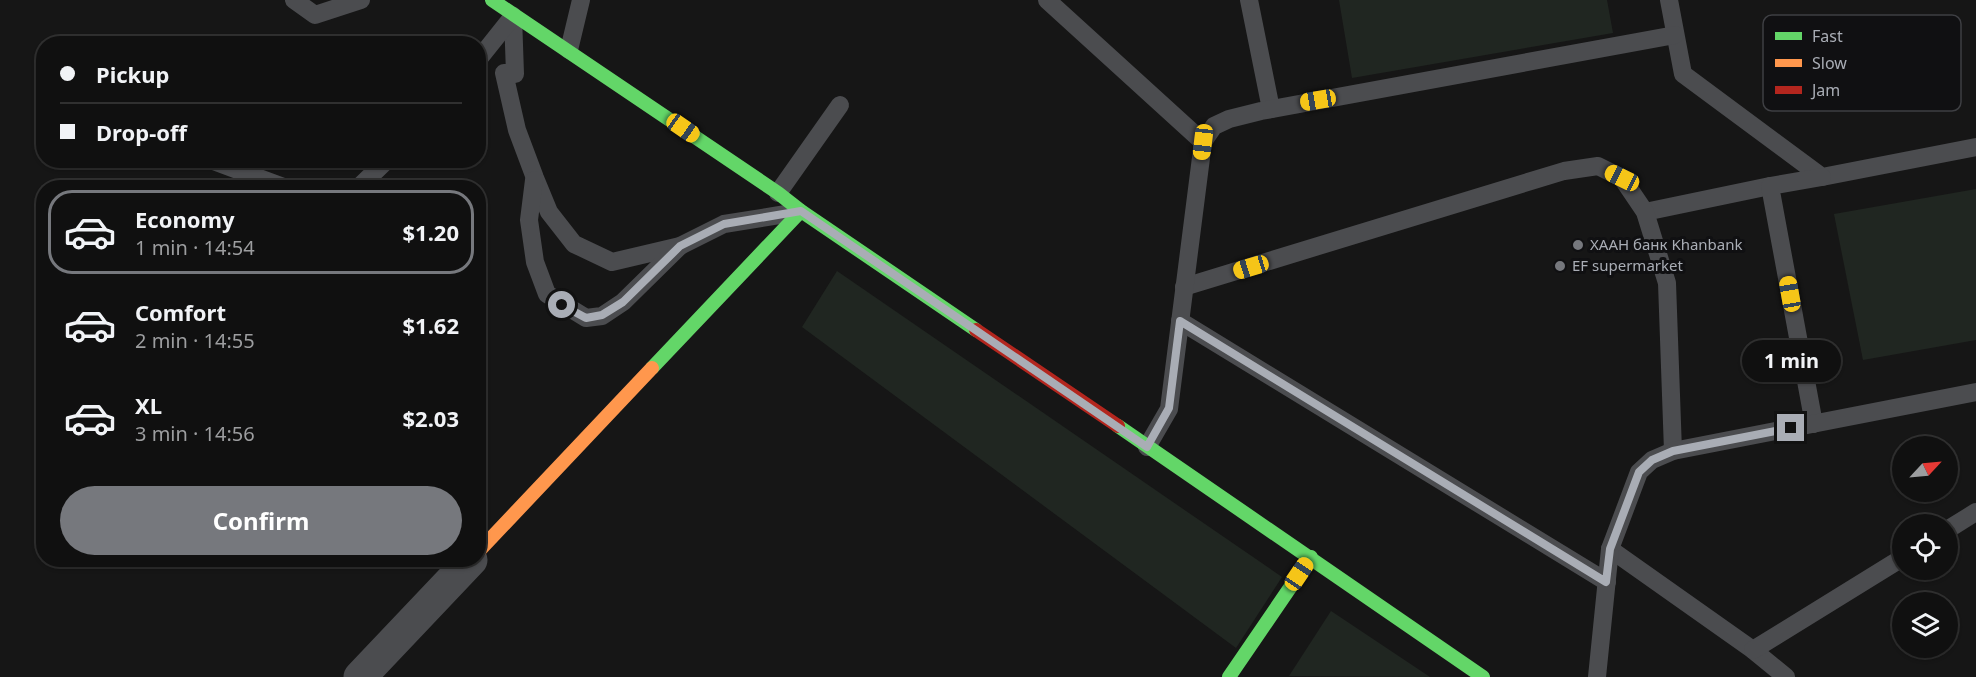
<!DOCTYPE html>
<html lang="en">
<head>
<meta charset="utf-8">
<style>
  body { margin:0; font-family:"Noto Sans",sans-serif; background:#191919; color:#f1f3f6; height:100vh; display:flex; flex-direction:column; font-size:22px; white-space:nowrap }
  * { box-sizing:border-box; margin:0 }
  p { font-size:20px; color:#9c9d9f }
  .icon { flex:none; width:33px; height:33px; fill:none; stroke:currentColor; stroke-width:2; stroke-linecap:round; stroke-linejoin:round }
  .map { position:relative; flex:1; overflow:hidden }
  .panel { position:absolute; left:36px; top:180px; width:450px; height:387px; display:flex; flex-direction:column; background:#101010; border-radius:24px; box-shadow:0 2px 4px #0004,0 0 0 2px #303030 }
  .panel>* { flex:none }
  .guide { position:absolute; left:36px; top:36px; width:450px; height:132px; border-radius:24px; box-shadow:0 2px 4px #0004,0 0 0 2px #303030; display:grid; align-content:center; height:132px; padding:0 24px; background:#101010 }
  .needle { width:39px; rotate:64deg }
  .fabs { position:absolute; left:1892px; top:436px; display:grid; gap:12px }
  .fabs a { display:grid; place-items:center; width:66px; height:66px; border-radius:50%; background:#101010; box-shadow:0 2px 4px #0004,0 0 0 2px #303030; font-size:30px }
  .end { position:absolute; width:27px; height:27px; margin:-14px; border:8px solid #a9adb5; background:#111; box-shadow:0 0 0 3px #111 }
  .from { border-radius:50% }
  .bubble { position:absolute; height:42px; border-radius:21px; background:#101010; box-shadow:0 2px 4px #0004,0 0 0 2px #303030; font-size:20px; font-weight:700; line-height:42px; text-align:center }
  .car { position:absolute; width:18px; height:36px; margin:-18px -9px; border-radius:8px; box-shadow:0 0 4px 2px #0007; background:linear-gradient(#f5c518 24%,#345 0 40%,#f5c518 0 76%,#345 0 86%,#f5c518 0) }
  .guide b { display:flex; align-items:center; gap:21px; height:57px; font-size:22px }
  .guide b+b { border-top:2px solid #303030 }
  .guide i { width:15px; height:15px; background:#f1f3f6 }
  ul { padding:10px 0 0; list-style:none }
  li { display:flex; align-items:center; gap:18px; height:84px; margin:0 12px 9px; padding:0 12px; border:3px solid transparent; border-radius:24px }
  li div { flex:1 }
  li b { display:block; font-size:22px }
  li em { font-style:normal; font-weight:700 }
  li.on { border-color:#76787d }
  li>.icon { width:54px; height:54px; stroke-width:1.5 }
  .primary-button { display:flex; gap:12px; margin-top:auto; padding:12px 24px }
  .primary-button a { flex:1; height:69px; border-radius:36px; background:#76787d; color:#fff; font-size:24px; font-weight:700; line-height:69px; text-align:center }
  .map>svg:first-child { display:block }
  .green { fill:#202621 }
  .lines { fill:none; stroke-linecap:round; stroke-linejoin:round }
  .lane { stroke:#4b4c4f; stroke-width:18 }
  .street { stroke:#4b4c4f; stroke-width:33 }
  .fast { stroke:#63d668; stroke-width:14 }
  .slow { stroke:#ff974d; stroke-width:14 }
  .jam { stroke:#b3261e; stroke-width:14 }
  .route { stroke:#a9adb5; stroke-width:8 }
  .poi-dot { fill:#76787d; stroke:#101012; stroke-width:2 }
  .labels { text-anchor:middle; stroke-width:6; stroke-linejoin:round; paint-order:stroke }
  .poi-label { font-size:15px; fill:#a9adb5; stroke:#101012; text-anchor:start }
  .key { fill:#101012; stroke:#3e3f43; stroke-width:1.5 }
  .key-label { font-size:16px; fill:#a9adb5 }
</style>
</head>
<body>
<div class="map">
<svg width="1976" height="677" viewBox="0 0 1976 677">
  <rect width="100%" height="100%" fill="#161616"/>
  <!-- green -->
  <g class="green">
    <path d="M1339 0H1607L1613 33 1352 78Z"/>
    <path d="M1976 189V340L1863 360 1834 214Z"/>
    <path d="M837 271 1282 577 1236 648 802 327Z"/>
    <path d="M1331 611 1430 677 1289 676Z"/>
  </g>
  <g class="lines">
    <!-- lane -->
    <g class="lane">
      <path d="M294 0 315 15 361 0"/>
      <path d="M1047 0 1203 142"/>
      <path d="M1249 0 1271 109"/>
      <path d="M1669 0 1683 74 1822 177 1976 147"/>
      <path d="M513 16 515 74 504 73 517 130 535 178 549 212 574 244 612 262 680 246 724 224 798 212"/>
      <path d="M569 50 581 0"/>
      <path d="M478 60 513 16"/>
      <path d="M211 160 286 188"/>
      <path d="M534 180 529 220 535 262 547 294 586 318 602 316 623 302 680 246"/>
      <path d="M358 188 387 160"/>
      <path d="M778 193 840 105"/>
      <path d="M1645 212 1770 186"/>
      <path d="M1184 287 1564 171 1598 166 1622 178 1645 212 1667 283 1673 451"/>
      <path d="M1180 321 1607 582"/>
      <path d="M1814 424 1770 186 1822 177"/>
      <path d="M1147 447 1169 409 1203 142 1214 126 1229 119 1261 111 1675 35"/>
      <path d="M1947 530 1976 512"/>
      <path d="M1610 549 1753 650 1786 677"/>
      <path d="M1753 650 1902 558"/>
      <path d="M1597 677 1610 549 1639 472 1652 460 1673 451 1976 392"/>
    </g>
    <!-- street -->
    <path class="street" d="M360 677 471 560"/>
    <!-- fast -->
    <g class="fast">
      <path d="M492 0 778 193 801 211 976 330"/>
      <path d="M652 368 801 211"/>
      <path d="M1118 426 1483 677"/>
      <path d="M1229 677 1311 557"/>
    </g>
    <!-- slow -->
    <path class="slow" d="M478 552 652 368"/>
    <!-- jam -->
    <path class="jam" d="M976 330 1118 426"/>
  </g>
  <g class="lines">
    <!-- route -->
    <path class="route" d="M562 305 586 318 602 315 623 302 680 246 724 224 801 211 1147 447 1169 408 1180 321 1606 582 1610 549 1639 472 1652 460 1673 451 1791 428"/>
  </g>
  <!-- markers -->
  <g class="poi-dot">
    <circle cx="1578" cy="245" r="6"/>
    <circle cx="1560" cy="266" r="6"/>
  </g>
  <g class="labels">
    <!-- poi labels -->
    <g class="poi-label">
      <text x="1590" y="250">ХААН банк Khanbank</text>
      <text x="1572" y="271">EF supermarket</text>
    </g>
  </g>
  <!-- legend -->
  <rect x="1763" y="15" width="198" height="96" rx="9" class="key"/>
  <rect x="1775" y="32" width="27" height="8" fill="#63d668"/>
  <rect x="1775" y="59" width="27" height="8" fill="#ff974d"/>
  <rect x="1775" y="86" width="27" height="8" fill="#b3261e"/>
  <g class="key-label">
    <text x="1812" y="42">Fast</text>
    <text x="1812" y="69">Slow</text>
    <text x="1812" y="96">Jam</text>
  </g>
</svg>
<div class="fabs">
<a><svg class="needle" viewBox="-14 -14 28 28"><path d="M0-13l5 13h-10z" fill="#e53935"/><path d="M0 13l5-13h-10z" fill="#9c9d9f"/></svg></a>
<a><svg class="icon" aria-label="locate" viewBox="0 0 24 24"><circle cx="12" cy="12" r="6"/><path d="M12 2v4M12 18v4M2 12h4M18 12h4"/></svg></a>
<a><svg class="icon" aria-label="layers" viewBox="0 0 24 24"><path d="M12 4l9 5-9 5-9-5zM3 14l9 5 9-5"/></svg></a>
</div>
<i class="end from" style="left:562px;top:305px"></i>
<i class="end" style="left:1791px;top:428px"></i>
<div class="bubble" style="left:1742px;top:340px;width:99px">1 min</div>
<i class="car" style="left:1318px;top:100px;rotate:260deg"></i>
<i class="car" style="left:683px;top:128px;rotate:125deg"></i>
<i class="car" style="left:1203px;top:142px;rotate:187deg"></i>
<i class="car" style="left:1622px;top:178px;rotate:296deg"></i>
<i class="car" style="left:1251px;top:267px;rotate:253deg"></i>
<i class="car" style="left:1790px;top:294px;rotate:350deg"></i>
<i class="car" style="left:1299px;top:574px;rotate:34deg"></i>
<div class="guide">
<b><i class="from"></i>Pickup</b>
<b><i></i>Drop-off</b>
</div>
<section class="panel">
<ul>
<li class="on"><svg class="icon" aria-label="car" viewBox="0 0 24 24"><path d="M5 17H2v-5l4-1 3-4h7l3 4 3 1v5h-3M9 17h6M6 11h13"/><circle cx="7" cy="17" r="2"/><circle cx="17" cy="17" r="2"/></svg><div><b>Economy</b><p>1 min · 14:54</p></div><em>$1.20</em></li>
<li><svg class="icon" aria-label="car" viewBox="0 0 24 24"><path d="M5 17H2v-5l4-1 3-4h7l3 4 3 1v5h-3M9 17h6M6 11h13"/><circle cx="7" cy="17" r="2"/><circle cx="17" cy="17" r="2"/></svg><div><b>Comfort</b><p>2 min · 14:55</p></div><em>$1.62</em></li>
<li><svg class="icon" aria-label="car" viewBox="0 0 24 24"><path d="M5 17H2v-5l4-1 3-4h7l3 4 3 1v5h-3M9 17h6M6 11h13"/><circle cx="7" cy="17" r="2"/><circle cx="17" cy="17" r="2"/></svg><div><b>XL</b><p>3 min · 14:56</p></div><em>$2.03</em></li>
</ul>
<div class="primary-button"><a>Confirm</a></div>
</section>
</div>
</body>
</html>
